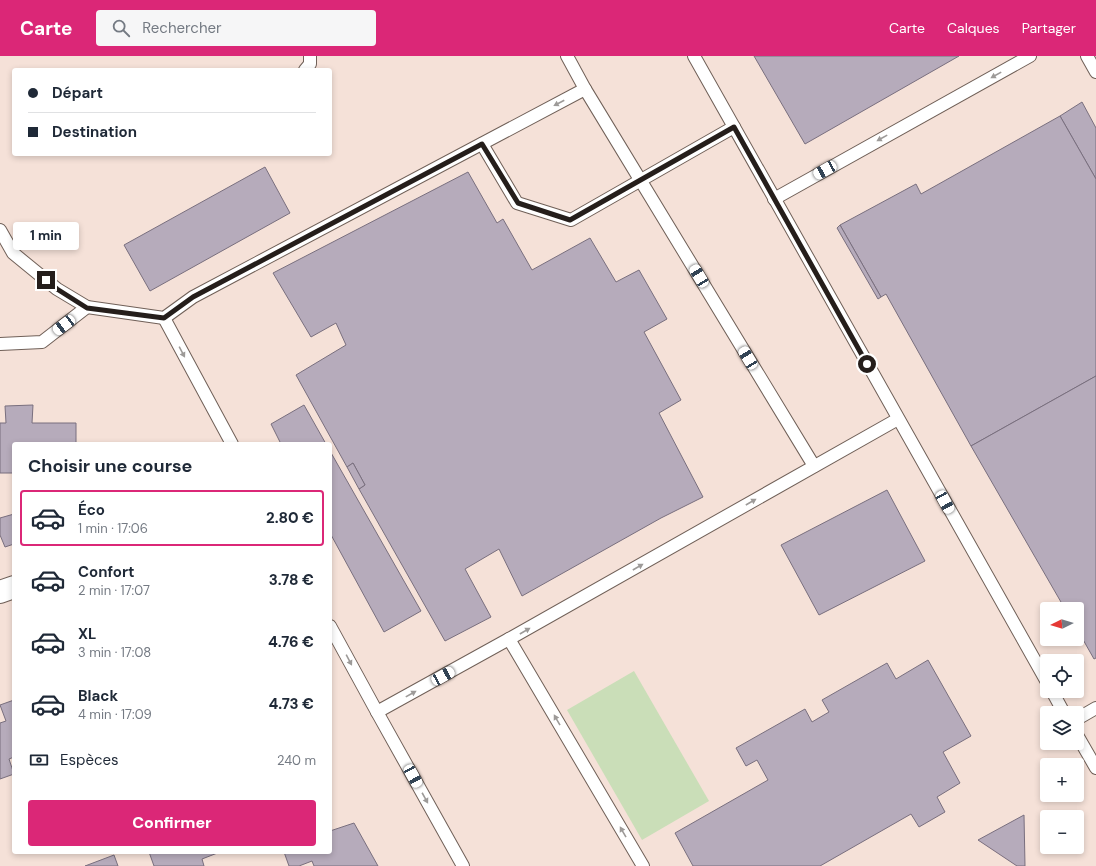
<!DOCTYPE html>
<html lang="fr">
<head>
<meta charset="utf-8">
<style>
  body { margin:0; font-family:"DM Sans",sans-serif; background:#f6f6f7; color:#1f2937; height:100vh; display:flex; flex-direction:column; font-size:15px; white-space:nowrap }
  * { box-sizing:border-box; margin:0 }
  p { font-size:13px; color:#747a83 }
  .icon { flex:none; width:22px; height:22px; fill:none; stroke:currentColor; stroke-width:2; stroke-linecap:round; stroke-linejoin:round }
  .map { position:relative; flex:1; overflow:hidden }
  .side { position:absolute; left:12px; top:386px; width:320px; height:412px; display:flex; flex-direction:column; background:#fff; border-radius:4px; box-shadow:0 2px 6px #0003 }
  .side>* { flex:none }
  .banner { position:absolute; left:12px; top:12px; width:320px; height:88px; border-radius:4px; box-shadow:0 2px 6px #0003; display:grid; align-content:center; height:88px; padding:0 16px; background:#fff }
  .needle { width:26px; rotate:265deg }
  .fabs { position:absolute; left:1040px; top:546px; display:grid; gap:8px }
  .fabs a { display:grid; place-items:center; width:44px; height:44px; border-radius:4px; background:#fff; box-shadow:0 2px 6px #0003; font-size:20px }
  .end { position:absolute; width:18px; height:18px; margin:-9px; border:5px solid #251e1b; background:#fff; box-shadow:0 0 0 2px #fff }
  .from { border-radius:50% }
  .bubble { position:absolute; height:28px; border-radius:4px; background:#fff; box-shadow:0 2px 6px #0003; font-size:13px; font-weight:800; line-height:28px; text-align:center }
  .car { position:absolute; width:12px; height:24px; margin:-12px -6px; border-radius:5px; box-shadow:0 0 3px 1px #0007; background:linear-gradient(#fff 24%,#345 0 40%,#fff 0 76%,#345 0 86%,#fff 0) }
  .banner b { display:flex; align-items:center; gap:14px; height:38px; font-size:15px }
  .banner b+b { border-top:1px solid #e0e1e3 }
  .banner i { width:10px; height:10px; background:#1f2937 }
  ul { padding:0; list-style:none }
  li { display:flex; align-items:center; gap:12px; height:56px; margin:0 8px 6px; padding:0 8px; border:2px solid transparent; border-radius:4px }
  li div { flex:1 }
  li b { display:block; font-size:15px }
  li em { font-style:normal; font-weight:800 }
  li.current { border-color:#db2777 }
  li>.icon { width:36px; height:36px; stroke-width:1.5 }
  h2 { padding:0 16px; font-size:18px; line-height:48px }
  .pay { display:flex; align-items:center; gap:10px; height:44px; padding:0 16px; font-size:15px }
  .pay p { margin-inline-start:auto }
  .primary-button { display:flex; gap:8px; margin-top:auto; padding:8px 16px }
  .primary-button a { flex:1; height:46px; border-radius:4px; background:#db2777; color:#fff; font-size:16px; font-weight:800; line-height:46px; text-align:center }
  header { display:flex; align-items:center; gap:24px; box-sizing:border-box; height:56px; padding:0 20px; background:#db2777; color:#fff }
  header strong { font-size:19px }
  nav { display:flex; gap:22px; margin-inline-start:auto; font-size:14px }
  .search { width:280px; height:36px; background:#f6f6f7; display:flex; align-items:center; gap:10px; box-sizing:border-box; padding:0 14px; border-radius:4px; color:#747a83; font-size:15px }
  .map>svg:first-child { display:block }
  .green { fill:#cadeb8 }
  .building { fill:#b6abbb; stroke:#796f7e }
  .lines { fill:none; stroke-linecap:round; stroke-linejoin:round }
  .lane-casing { stroke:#706058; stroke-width:14 }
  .street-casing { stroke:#706058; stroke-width:24 }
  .lane { stroke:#fff; stroke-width:12 }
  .street { stroke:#fff; stroke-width:22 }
  .oneway { fill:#9d9a98 }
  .route { stroke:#251e1b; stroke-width:5 }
</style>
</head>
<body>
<header>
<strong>Carte</strong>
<div class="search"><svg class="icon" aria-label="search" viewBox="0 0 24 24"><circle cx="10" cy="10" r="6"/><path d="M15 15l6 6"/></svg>Rechercher</div>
<nav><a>Carte</a><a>Calques</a><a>Partager</a></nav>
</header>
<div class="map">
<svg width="1096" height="810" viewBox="0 0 1096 810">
  <rect width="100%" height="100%" fill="#f5e1d8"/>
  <!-- green -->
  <path class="green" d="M634 615 709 745 642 784 567 654Z"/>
  <!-- building -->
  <g class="building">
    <path d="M754 0H959L805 88Z"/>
    <path d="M1082 46 1096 72V123L1060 60Z"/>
    <path d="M1060 60 1096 123V320L971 390 886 238 881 241 840 169 916 128 921 138Z"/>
    <path d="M265 111 290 157 150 235 124 189Z"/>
    <path d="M468 116 497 167 503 163 532 214 590 182 616 226 639 214 667 263 644 276 681 344 659 357 703 441 661 462 522 540 499 493 465 513 491 561 445 585 359 433 365 429 353 407 347 411 296 319 346 289 336 267 311 281 273 217Z"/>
    <path d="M840 169 881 241 878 243 837 172Z"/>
    <path d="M1096 320V602L1094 603 1077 573V553H1065L971 390Z"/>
    <path d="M33 349 32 367H76V388H14V417H0V367H6L5 350Z"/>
    <path d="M304 349 326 388H281L271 368Z"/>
    <path d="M330 395 421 555 384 576 330 477Z"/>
    <path d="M353 407 365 429 359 433 347 411Z"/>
    <path d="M887 434 925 505 819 559 781 489Z"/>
    <path d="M14 458V488L5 491 0 479V462Z"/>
    <path d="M928 604 971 680 943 696 960 727 937 741 945 756 919 771 911 758 820 810H693L675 777 768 724 757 704 746 710 736 692 805 653 812 666 829 656 822 644 887 607 896 623Z"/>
    <path d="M14 644V701L9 703 14 718 0 723V667L6 665 0 649Z"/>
    <path d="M1024 759 1025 810H1017L978 784Z"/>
    <path d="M354 767 378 810H314L312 805 299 810H289L284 796H330V775Z"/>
    <path d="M149 796H220L202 803 204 810H154Z"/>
    <path d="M114 799 118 810H85Z"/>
  </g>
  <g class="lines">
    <defs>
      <g id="lane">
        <path d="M694 0 1047 626"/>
        <path d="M1087 0 1096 16"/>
        <path d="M305 14 310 8V0"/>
        <path d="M585 33 814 410"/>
        <path d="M482 88 517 147 571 164 734 71"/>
        <path d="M774 143 1030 0"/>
        <path d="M0 174 13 197 57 233 87 251 164 262 193 241 585 33 567 0"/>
        <path d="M164 262 232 388"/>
        <path d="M0 288 42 286 87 251"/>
        <path d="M330 570 377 656 463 810"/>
        <path d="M509 583 643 810"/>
        <path d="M1052 635 1064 657"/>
        <path d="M377 656 509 583 898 363"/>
        <path d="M1077 663 1096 652"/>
        <path d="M1077 679 1096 712"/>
      </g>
      <path id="street" d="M0 536 14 531"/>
    </defs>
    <!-- lane casing -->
    <use href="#lane" class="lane-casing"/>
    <!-- street casing -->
    <use href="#street" class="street-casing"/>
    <!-- lane -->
    <use href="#lane" class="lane"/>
    <!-- street -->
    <use href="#street" class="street"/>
  </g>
  <!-- one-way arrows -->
  <defs><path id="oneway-solid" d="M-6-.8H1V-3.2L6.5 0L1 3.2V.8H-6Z"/></defs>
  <g class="oneway">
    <use href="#oneway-solid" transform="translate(996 19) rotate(151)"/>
    <use href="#oneway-solid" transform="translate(559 47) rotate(152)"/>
    <use href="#oneway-solid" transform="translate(882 82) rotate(151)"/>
    <use href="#oneway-solid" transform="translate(182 296) rotate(62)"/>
    <use href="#oneway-solid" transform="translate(751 446) rotate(-30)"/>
    <use href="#oneway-solid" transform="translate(638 511) rotate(-30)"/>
    <use href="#oneway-solid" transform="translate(525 575) rotate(-30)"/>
    <use href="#oneway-solid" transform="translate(349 604) rotate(62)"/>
    <use href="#oneway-solid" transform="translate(411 638) rotate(-29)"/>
    <use href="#oneway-solid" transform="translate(557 664) rotate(-120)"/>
    <use href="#oneway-solid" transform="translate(425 742) rotate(61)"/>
    <use href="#oneway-solid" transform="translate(623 776) rotate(-120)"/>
  </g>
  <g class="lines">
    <!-- route -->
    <path class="route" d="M46 224 57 233 87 252 164 262 193 241 482 88 518 147 570 164 734 71 867 308"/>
  </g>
</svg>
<div class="fabs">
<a><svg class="needle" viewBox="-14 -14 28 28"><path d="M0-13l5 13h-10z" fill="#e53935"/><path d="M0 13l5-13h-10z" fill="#747a83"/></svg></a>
<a><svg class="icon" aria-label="locate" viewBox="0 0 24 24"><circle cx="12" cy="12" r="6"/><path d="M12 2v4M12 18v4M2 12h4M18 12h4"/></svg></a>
<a><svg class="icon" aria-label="layers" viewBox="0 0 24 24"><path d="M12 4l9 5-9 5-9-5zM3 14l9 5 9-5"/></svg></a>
<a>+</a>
<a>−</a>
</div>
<i class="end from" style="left:867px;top:308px"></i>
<i class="end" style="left:46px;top:224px"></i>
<div class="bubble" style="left:13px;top:166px;width:66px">1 min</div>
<i class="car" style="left:825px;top:114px;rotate:241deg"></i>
<i class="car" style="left:699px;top:220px;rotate:329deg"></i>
<i class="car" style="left:64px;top:269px;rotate:233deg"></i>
<i class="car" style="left:748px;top:302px;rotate:329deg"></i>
<i class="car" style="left:945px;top:446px;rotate:151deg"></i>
<i class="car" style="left:443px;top:620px;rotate:61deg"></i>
<i class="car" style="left:413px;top:720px;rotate:151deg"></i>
<div class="banner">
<b><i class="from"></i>Départ</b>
<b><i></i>Destination</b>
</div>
<section class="side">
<h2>Choisir une course</h2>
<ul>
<li class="current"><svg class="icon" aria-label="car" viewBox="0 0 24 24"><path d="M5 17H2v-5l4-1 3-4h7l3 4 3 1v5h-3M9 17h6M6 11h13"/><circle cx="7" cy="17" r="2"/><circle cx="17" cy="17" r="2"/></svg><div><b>Éco</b><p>1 min · 17:06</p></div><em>2.80 €</em></li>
<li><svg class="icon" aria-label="car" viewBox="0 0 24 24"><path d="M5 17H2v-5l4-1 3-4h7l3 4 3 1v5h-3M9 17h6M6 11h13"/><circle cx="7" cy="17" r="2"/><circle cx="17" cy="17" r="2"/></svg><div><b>Confort</b><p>2 min · 17:07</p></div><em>3.78 €</em></li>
<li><svg class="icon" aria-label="car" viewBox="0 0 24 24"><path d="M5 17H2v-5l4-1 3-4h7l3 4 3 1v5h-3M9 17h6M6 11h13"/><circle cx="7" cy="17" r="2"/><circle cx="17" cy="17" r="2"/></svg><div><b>XL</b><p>3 min · 17:08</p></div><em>4.76 €</em></li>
<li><svg class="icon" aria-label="car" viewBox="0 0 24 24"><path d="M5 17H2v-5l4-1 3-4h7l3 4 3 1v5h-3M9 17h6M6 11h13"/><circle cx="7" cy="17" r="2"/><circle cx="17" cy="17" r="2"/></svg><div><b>Black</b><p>4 min · 17:09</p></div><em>4.73 €</em></li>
</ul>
<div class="pay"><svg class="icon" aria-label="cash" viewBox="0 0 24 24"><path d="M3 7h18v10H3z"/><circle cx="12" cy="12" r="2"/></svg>Espèces<p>240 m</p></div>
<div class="primary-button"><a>Confirmer</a></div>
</section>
</div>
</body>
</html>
